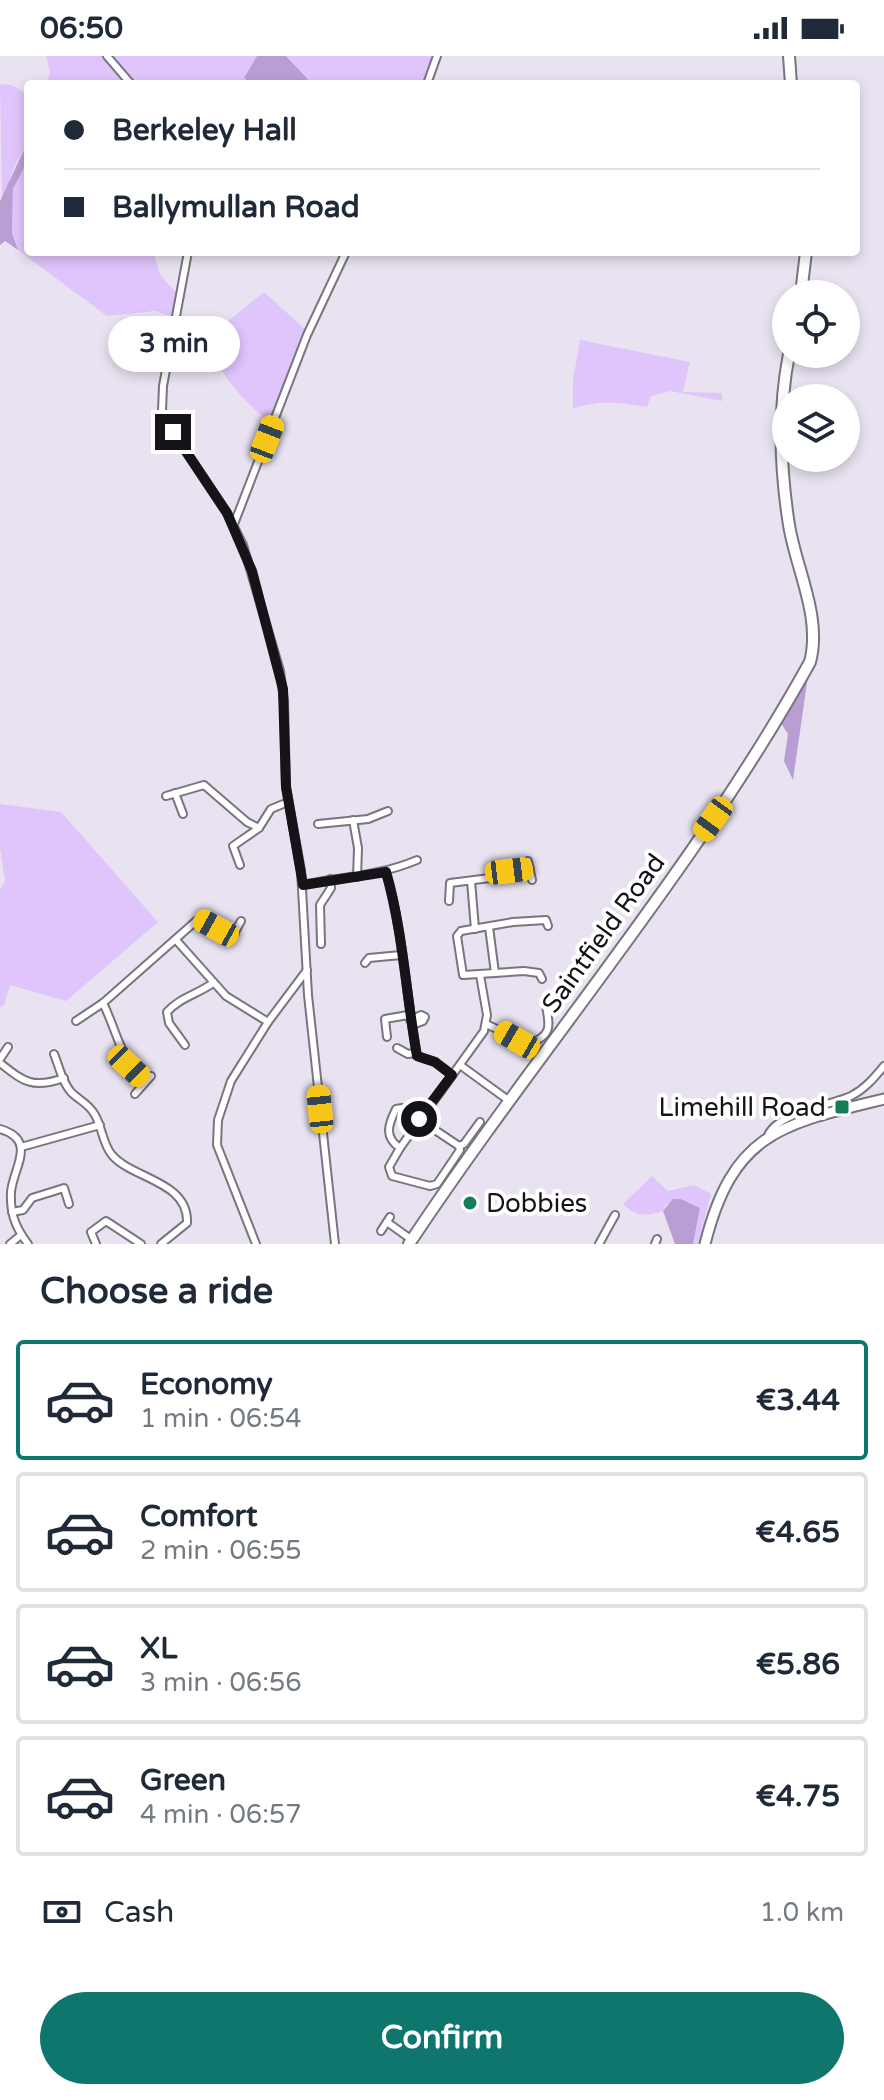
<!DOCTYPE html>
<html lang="en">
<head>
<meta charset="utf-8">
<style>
  body { margin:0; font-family:"Varela Round",sans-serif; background:#f6f6f7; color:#1f2937; height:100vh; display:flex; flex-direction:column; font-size:30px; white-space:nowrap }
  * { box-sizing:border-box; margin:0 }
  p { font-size:26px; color:#747a83 }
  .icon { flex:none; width:44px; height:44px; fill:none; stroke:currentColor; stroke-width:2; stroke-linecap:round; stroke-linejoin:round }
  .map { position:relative; height:1188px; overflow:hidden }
  .sheet { display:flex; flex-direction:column; background:#fff; flex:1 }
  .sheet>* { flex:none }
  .hud { position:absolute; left:24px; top:24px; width:836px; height:176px; border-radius:8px; box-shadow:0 4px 12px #0003; display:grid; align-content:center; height:176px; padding:0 40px; background:#fff }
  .tools { position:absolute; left:772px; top:224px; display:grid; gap:16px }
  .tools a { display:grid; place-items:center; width:88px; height:88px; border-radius:50%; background:#fff; box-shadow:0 4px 12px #0003; font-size:40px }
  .end { position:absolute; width:36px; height:36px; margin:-18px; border:10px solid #151318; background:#fff; box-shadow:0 0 0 4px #fff }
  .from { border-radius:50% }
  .bubble { position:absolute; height:56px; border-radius:28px; background:#fff; box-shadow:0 4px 12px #0003; font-size:26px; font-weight:700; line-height:56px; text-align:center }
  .car { position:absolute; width:24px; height:48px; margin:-24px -12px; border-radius:10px; box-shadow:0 0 6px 2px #0007; background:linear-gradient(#f5c518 24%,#345 0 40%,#f5c518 0 76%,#345 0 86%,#f5c518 0) }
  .hud b { display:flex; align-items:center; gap:28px; height:76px; font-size:30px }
  .hud b+b { border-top:2px solid #e0e1e3 }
  .hud i { width:20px; height:20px; background:#1f2937 }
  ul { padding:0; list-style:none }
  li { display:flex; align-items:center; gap:24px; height:120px; margin:0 16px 12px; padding:0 24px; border:4px solid #e0e1e3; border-radius:8px }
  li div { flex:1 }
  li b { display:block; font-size:30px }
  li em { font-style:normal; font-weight:700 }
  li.selected { border-color:#0f766e }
  li>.icon { width:72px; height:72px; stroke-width:1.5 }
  h2 { padding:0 40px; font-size:36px; line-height:96px }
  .pay { display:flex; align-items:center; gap:20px; height:88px; padding:0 40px; font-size:30px }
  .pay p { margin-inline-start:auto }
  .cta { display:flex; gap:16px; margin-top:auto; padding:16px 40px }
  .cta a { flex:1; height:92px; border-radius:48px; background:#0f766e; color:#fff; font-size:32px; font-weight:700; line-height:92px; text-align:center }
  .status { display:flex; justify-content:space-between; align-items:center; height:56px; padding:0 40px; background:#fff; direction:ltr }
  .status svg { height:22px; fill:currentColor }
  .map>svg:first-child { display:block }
  .green { fill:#dfc5fb }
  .forest { fill:#b99ed4 }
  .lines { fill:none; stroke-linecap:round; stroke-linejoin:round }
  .street-casing { stroke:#79747f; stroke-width:10 }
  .secondary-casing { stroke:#79747f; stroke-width:13 }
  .primary-casing { stroke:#79747f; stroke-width:14 }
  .street { stroke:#fff; stroke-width:6 }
  .secondary { stroke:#fff; stroke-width:9 }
  .primary { stroke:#fff; stroke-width:10 }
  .route { stroke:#151318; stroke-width:10 }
  .poi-dot { fill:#147d58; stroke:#fff; stroke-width:3 }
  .labels { text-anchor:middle; stroke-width:8; stroke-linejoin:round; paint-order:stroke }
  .street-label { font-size:26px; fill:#151318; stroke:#fff }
  .poi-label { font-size:26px; fill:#151318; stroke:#fff; text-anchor:end }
</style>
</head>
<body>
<div class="status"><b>06:50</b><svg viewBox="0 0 49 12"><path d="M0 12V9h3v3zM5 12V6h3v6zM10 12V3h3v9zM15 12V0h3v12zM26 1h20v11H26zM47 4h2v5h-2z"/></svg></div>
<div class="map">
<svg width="884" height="1188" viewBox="0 0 884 1188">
  <rect width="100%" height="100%" fill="#e9e3f1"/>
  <!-- green -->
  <g class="green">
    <path d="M46 0H102L124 26 46 28 50 17Z"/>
    <path d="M110 0H257L244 22 251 28H134Z"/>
    <path d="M286 0H433L423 28H300L308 22Z"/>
    <path d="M0 28 11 29 28 38V85L14 111 2 146Z"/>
    <path d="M28 104V196H153L161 220 178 239 173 261 155 255 107 260 18 194 12 177 13 133Z"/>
    <path d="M264 236 306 274 269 365C239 343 221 317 204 284Z"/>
    <path d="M580 284 690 306 683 336 722 337V345L670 335 651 340 647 351C621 347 598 343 573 353V324Z"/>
    <path d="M0 748 61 756 158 866 66 945 10 929 4 949 0 951V834L5 825 0 792Z"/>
    <path d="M652 1120 668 1135 694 1129 711 1138 698 1188H693L700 1152 681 1143 666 1149 663 1155C646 1160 636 1161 623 1148Z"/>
  </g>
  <!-- forest -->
  <g class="forest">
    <path d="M257 0H286L308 23C294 32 257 33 244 22Z"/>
    <path d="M28 85V104L13 133 12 177 18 194 5 185 0 189V145Z"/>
    <path d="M808 620 793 724 784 705 788 678 779 664Z"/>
    <path d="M673 1143H681L700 1152 693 1188H675L663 1155Z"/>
  </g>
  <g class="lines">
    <defs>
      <g id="street">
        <path d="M107 0 131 28"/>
        <path d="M427 28 437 0"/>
        <path d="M188 196 163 330 162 354 173 376 227 457 243 489 280 615 284 645 286 731 301 815 308 939 335 1188"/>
        <path d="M234 468 307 279 346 196"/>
        <path d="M175 737 183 758"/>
        <path d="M166 740 204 729 247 766 259 772"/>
        <path d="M353 764 358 792 357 821"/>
        <path d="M318 768 368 763 388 755"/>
        <path d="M528 805 532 824"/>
        <path d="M240 809 233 790 259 772 271 753 288 746"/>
        <path d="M386 816C403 875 406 939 417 1000L435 1006 452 1019"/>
        <path d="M471 825 475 873"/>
        <path d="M303 829C345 820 376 821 417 804"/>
        <path d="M449 845 450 827 498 821 509 815 530 813"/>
        <path d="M489 871 495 917 463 919 457 880 461 875 513 866 546 864 548 870"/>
        <path d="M176 884 226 940 268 966"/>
        <path d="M230 885 241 865"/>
        <path d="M321 888 320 849 331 832 330 823"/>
        <path d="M365 907 369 902 401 899"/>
        <path d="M495 917 524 915 539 917 542 923"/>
        <path d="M103 947C118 978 119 1000 145 1026"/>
        <path d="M410 964 421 959 425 961 423 965 412 969"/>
        <path d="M76 965 103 947 196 865 201 864 216 872 235 877"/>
        <path d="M486 968 529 988C556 978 548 967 545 943"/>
        <path d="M387 981 385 963 408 959"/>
        <path d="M185 989 169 967 167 956C179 942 198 938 213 927"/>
        <path d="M397 992 408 998 416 997"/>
        <path d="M54 998C59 1010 63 1029 73 1038 82 1046 89 1048 95 1059 102 1071 103 1089 112 1099 132 1123 189 1125 187 1167L161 1188"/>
        <path d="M0 1003 8 991"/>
        <path d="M0 1007C24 1026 33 1033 64 1022"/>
        <path d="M460 1009 508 1044"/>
        <path d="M135 1038 151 1020"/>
        <path d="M0 1073C38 1084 13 1112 11 1136 10 1157 15 1171 28 1188"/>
        <path d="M767 1082C774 1057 829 1050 851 1040 865 1033 874 1022 884 1010"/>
        <path d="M459 1090 460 1094 437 1128 430 1130 392 1120 389 1111 400 1092 484 975 487 959 480 919"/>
        <path d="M21 1091 100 1069"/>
        <path d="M400 1092C384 1081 388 1069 396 1053L402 1052 459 1090 464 1088 480 1066"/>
        <path d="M12 1156 23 1154 32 1142 64 1132 69 1148"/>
        <path d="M387 1166 412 1184"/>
        <path d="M381 1175 390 1161"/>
        <path d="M10 1188 21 1179"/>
        <path d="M96 1188 91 1176 106 1165 141 1188"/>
        <path d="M256 1188 217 1089 218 1064 231 1025 268 966 307 914"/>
        <path d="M599 1188 615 1159"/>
        <path d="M655 1188 657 1183"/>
      </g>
      <path id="secondary" d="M705 1188C733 1076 782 1068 884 1043"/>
      <g id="primary">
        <path d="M789 0 791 28"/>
        <path d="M801 238 806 196"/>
        <path d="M409 1188C539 992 696 812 810 606 822 561 796 513 789 469 780 412 778 354 789 298"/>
      </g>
    </defs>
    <!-- street casing -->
    <use href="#street" class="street-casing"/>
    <!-- secondary casing -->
    <use href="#secondary" class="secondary-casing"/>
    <!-- primary casing -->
    <use href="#primary" class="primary-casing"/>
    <!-- street -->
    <use href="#street" class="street"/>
    <!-- secondary -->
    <use href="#secondary" class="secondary"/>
    <!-- primary -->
    <use href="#primary" class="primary"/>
  </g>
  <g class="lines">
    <!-- route -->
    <path class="route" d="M173 376 227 457 252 515 283 633 286 731 303 829 386 816C403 875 406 939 417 1000L435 1006 452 1019 419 1063"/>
  </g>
  <!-- markers -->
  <g class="poi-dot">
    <rect x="834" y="1043" width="16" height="16" rx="4"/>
    <circle cx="470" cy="1147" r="8"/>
  </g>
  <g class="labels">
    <!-- street labels -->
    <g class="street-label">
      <text transform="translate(603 877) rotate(-54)" y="9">Saintfield Road</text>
    </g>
    <!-- poi labels -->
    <g class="poi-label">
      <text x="826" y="1060">Limehill Road</text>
      <text x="486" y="1156" text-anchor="start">Dobbies</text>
    </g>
  </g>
</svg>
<div class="tools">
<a><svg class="icon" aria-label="locate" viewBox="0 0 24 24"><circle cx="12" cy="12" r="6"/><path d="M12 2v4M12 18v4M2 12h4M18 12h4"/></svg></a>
<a><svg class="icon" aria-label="layers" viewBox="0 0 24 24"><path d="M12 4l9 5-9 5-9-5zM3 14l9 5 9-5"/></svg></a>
</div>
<i class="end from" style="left:419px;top:1063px"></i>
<i class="end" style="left:173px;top:376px"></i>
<div class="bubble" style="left:108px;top:260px;width:132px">3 min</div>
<i class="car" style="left:267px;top:383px;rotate:21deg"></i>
<i class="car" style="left:713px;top:763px;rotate:216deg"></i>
<i class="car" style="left:509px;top:815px;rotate:83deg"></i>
<i class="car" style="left:216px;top:872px;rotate:299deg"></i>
<i class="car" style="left:517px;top:984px;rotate:300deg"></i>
<i class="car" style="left:129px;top:1010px;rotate:134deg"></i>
<i class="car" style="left:320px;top:1053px;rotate:354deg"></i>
<div class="hud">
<b><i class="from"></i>Berkeley Hall</b>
<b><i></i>Ballymullan Road</b>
</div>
</div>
<section class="sheet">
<h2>Choose a ride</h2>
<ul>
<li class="selected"><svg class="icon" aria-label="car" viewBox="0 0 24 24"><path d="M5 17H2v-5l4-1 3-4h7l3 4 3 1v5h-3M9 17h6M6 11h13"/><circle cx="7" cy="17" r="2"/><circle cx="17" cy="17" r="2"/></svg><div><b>Economy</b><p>1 min · 06:54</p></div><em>€3.44</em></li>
<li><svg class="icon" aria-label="car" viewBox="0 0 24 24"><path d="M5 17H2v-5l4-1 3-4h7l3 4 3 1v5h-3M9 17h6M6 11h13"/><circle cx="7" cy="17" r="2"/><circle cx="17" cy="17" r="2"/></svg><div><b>Comfort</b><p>2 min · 06:55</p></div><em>€4.65</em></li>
<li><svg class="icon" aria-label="car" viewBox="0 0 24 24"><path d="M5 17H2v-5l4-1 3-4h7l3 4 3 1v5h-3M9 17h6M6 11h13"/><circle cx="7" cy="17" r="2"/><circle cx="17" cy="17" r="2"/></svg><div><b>XL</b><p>3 min · 06:56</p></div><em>€5.86</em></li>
<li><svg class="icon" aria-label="car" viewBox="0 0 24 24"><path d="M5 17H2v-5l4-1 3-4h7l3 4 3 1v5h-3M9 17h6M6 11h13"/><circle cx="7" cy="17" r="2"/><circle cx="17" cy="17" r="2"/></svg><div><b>Green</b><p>4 min · 06:57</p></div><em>€4.75</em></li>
</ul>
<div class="pay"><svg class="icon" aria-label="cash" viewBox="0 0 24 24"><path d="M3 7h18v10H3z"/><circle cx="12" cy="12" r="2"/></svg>Cash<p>1.0 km</p></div>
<div class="cta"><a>Confirm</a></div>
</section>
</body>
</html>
